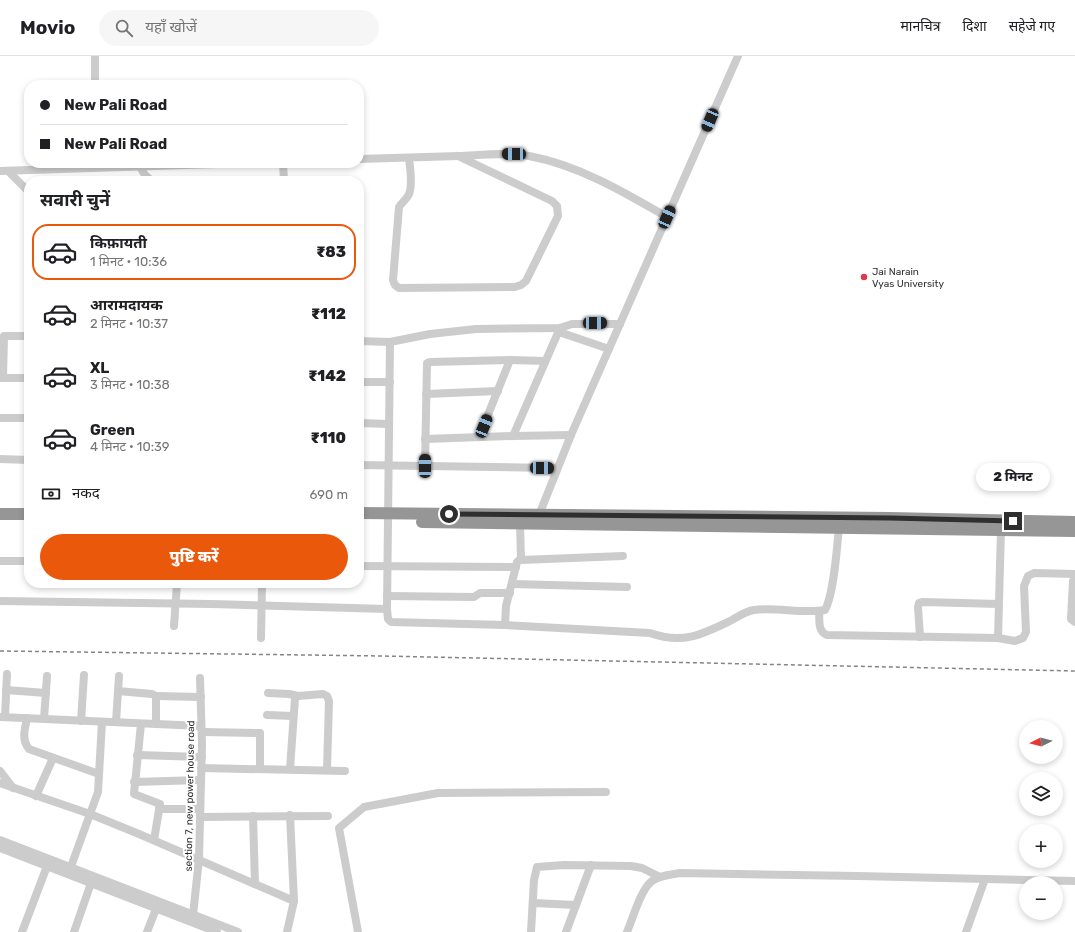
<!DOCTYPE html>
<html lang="hi">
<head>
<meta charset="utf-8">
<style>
  body { margin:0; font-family:Rubik,"Noto Sans Devanagari",sans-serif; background:#f6f6f6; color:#202124; height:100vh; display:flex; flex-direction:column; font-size:15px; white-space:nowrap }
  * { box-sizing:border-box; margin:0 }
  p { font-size:13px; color:#757577 }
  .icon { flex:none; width:22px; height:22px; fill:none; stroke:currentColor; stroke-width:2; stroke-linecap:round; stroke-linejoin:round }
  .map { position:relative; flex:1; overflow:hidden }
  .sheet { position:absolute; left:24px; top:120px; width:340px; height:412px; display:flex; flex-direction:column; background:#fff; border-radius:16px; box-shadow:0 2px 6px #0003 }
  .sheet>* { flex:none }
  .banner { position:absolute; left:24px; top:24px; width:340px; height:88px; border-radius:16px; box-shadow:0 2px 6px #0003; display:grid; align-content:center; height:88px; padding:0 16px; background:#fff }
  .needle { width:26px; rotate:264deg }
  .fabs { position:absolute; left:1019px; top:664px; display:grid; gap:8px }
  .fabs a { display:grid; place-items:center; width:44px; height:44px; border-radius:50%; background:#fff; box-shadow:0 2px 6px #0003; font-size:20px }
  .end { position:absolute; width:18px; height:18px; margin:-9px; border:5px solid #2f2f2f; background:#fff; box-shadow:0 0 0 2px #fff }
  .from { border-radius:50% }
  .bubble { position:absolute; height:28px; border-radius:14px; background:#fff; box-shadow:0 2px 6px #0003; font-size:13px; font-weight:800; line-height:28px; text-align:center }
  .car { position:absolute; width:12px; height:24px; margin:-12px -6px; border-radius:5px; box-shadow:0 0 3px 1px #0007; background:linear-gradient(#222 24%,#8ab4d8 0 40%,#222 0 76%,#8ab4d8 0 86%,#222 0) }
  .banner b { display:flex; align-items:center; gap:14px; height:38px; font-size:15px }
  .banner b+b { border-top:1px solid #e0e0e0 }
  .banner i { width:10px; height:10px; background:#202124 }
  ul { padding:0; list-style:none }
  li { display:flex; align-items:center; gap:12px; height:56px; margin:0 8px 6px; padding:0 8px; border:2px solid transparent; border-radius:16px }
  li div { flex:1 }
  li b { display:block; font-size:15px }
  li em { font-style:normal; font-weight:800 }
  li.current { border-color:#ea580c }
  li>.icon { width:36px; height:36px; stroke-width:1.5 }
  h2 { padding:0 16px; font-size:18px; line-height:48px }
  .pay { display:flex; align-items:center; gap:10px; height:44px; padding:0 16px; font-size:15px }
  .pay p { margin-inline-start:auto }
  .action { display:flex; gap:8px; margin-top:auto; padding:8px 16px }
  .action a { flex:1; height:46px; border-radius:24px; background:#ea580c; color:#fff; font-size:16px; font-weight:800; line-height:46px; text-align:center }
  header { display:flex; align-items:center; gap:24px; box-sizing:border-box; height:56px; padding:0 20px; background:#fff; border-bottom:1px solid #e0e0e0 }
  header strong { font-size:19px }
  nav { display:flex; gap:22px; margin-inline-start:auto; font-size:14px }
  .search { width:280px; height:36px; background:#f6f6f6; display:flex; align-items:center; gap:10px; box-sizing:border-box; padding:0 14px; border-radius:22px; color:#757577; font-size:15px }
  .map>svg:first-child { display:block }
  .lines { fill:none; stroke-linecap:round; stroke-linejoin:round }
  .minor { stroke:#ccc; stroke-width:8 }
  .highway { stroke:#969696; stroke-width:12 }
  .rail { stroke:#848484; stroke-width:1.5; stroke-dasharray:4 3; stroke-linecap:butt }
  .route { stroke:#2f2f2f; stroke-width:5 }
  .poi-dot { fill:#dc3c4d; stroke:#fff; stroke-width:1.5 }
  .labels { text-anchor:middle; stroke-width:4; stroke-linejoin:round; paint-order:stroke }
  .poi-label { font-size:10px; fill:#2f2f2f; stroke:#fff; text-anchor:start }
  .street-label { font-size:10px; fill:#2f2f2f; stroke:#fff }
</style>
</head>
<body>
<header>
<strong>Movio</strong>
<div class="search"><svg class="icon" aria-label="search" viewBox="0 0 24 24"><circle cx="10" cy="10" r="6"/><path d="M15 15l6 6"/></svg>यहाँ खोजें</div>
<nav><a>मानचित्र</a><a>दिशा</a><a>सहेजे गए</a></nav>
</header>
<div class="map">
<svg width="1075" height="876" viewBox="0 0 1075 876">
  <rect width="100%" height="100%" fill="#fff"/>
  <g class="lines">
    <!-- minor -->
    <g class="minor">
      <path d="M95 0V29"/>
      <path d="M409 102C410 111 413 129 409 138 407 143 402 146 399 151L393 224 395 229 399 232 515 231 521 229 526 225 558 160 557 150 552 145 458 100"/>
      <path d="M359 103C392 102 426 101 459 100 482 99 506 96 529 100 578 109 624 136 667 161"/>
      <path d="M283 107 284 125"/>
      <path d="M140 111 145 119 152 125"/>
      <path d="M0 115 247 107"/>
      <path d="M8 115 29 136"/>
      <path d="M559 276 609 293"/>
      <path d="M359 285 390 286 430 278 476 273 560 272 572 268H620"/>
      <path d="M0 322H29"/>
      <path d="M3 322 4 280H29"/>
      <path d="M359 326H390"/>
      <path d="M426 338 498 335"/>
      <path d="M0 362H29"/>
      <path d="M359 367 389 368"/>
      <path d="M513 380 560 272"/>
      <path d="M479 381 510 304"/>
      <path d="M425 383 513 380 571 379"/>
      <path d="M0 403 29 404"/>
      <path d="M359 409 557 412"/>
      <path d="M425 410 427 307 430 306 510 304 545 305"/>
      <path d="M539 459 571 379 738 0"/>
      <path d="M521 504 623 500"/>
      <path d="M0 505H29"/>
      <path d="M359 510 516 511"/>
      <path d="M1075 522 1073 525 1071 563 1075 566"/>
      <path d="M512 528 627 531"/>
      <path d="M387 540 474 541 480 537H510"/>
      <path d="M0 545 211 548 387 553 390 286"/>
      <path d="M387 553 388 563 391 566 505 569 650 577C683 589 703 578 732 564 739 560 746 555 754 554 777 551 802 558 825 554 834 538 837 491 839 471"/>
      <path d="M819 555C820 564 817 575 827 579L998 582 1015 585 1023 582 1026 576 1024 530 1028 520 1034 517 1075 518"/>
      <path d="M505 569 506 550 517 506 519 504H521L520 468"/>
      <path d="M174 570 177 527"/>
      <path d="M920 581 918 551 919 547 923 546 999 548"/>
      <path d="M261 582 262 527"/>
      <path d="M998 582 1001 473"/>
      <path d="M6 634 46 637"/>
      <path d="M118 635 152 638 156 640V668"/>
      <path d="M268 637 289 638 298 640"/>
      <path d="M156 640 201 641"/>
      <path d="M267 659 293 660"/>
      <path d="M0 661 201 670"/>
      <path d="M5 661 7 618"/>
      <path d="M27 662C25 673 21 683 29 693L99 718"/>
      <path d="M44 663 47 620"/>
      <path d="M81 665 84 619"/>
      <path d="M116 666 119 620"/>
      <path d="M141 668 134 738 160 748 154 784"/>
      <path d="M202 676 260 677V713"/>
      <path d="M137 699 202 701"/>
      <path d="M201 712 345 715"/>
      <path d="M290 713 295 642 298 640 323 638 327 640 329 645 327 713"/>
      <path d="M0 715 13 732"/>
      <path d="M134 726 201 724"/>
      <path d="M0 727 90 758 139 778 294 845"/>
      <path d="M36 740 53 702"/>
      <path d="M159 753H200"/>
      <path d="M253 760 255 828"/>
      <path d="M200 761 328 760"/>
      <path d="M0 784 238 876"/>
      <path d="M0 792 217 876"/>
      <path d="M69 816 98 736 102 666"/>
      <path d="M533 847 576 849"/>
      <path d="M193 859 199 803 202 688 200 622"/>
      <path d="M22 876 49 805"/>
      <path d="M74 876 91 827"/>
      <path d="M147 876 156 853"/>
      <path d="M287 876 294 845 290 759"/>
      <path d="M358 876 339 772 364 751 438 737 606 736"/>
      <path d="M531 876 534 824 537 811 564 809 631 810 642 812 660 821"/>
      <path d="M566 876 591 809"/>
      <path d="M627 876C633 862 641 833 652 825 660 819 671 819 680 817L858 820 1075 825"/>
      <path d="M966 876 985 823"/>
    </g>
    <!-- highway -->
    <g class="highway">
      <path d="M359 457 890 462 1075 466"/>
      <path d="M0 458H29"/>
      <path d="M422 466 1075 475"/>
    </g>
    <!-- rail -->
    <path class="rail" d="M0 595 383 600 1075 615"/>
  </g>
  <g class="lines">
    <!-- route -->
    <path class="route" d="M449 458 890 462 1013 465"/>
  </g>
  <!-- markers -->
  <circle class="poi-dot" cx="864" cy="221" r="4"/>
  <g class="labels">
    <!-- poi labels -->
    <g class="poi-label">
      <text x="872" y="219">Jai Narain<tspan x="872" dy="12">Vyas University</tspan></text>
    </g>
    <!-- street labels -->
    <g class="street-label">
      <text transform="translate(189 740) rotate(-89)" y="4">section 7, new power house road</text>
    </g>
  </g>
</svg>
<div class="fabs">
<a><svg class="needle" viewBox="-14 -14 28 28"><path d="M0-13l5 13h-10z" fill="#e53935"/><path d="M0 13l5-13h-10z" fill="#757577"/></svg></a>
<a><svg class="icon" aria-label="layers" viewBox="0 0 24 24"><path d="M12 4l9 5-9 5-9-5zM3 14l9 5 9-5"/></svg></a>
<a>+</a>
<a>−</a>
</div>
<i class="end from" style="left:449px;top:458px"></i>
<i class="end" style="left:1013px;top:465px"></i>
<div class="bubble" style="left:976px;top:407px;width:74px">2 मिनट</div>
<i class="car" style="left:710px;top:64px;rotate:203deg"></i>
<i class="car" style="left:514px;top:98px;rotate:271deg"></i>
<i class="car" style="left:667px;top:161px;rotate:24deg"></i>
<i class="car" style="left:595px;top:267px;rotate:90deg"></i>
<i class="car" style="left:484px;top:370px;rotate:22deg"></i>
<i class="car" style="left:425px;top:410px;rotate:0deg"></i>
<i class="car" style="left:542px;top:412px;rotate:91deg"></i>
<div class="banner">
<b><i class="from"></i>New Pali Road</b>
<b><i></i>New Pali Road</b>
</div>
<section class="sheet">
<h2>सवारी चुनें</h2>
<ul>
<li class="current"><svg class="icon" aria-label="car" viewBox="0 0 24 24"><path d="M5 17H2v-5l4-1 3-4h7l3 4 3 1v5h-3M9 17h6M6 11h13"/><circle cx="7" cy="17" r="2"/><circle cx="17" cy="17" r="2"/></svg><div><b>किफ़ायती</b><p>1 मिनट · 10:36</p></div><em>₹83</em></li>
<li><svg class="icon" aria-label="car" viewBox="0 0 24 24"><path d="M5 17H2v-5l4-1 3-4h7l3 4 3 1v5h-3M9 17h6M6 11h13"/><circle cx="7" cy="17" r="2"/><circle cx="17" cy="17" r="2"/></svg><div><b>आरामदायक</b><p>2 मिनट · 10:37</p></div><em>₹112</em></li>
<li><svg class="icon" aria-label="car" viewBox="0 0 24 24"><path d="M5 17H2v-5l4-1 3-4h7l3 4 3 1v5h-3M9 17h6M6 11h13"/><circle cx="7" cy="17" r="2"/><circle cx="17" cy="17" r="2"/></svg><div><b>XL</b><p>3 मिनट · 10:38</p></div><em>₹142</em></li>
<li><svg class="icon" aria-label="car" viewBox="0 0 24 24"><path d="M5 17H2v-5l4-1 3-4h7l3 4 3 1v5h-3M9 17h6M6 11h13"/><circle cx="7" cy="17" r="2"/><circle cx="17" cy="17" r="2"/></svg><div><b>Green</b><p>4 मिनट · 10:39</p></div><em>₹110</em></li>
</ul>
<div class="pay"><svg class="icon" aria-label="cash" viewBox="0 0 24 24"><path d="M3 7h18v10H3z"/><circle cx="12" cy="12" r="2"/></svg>नकद<p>690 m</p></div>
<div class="action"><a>पुष्टि करें</a></div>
</section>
</div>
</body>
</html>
